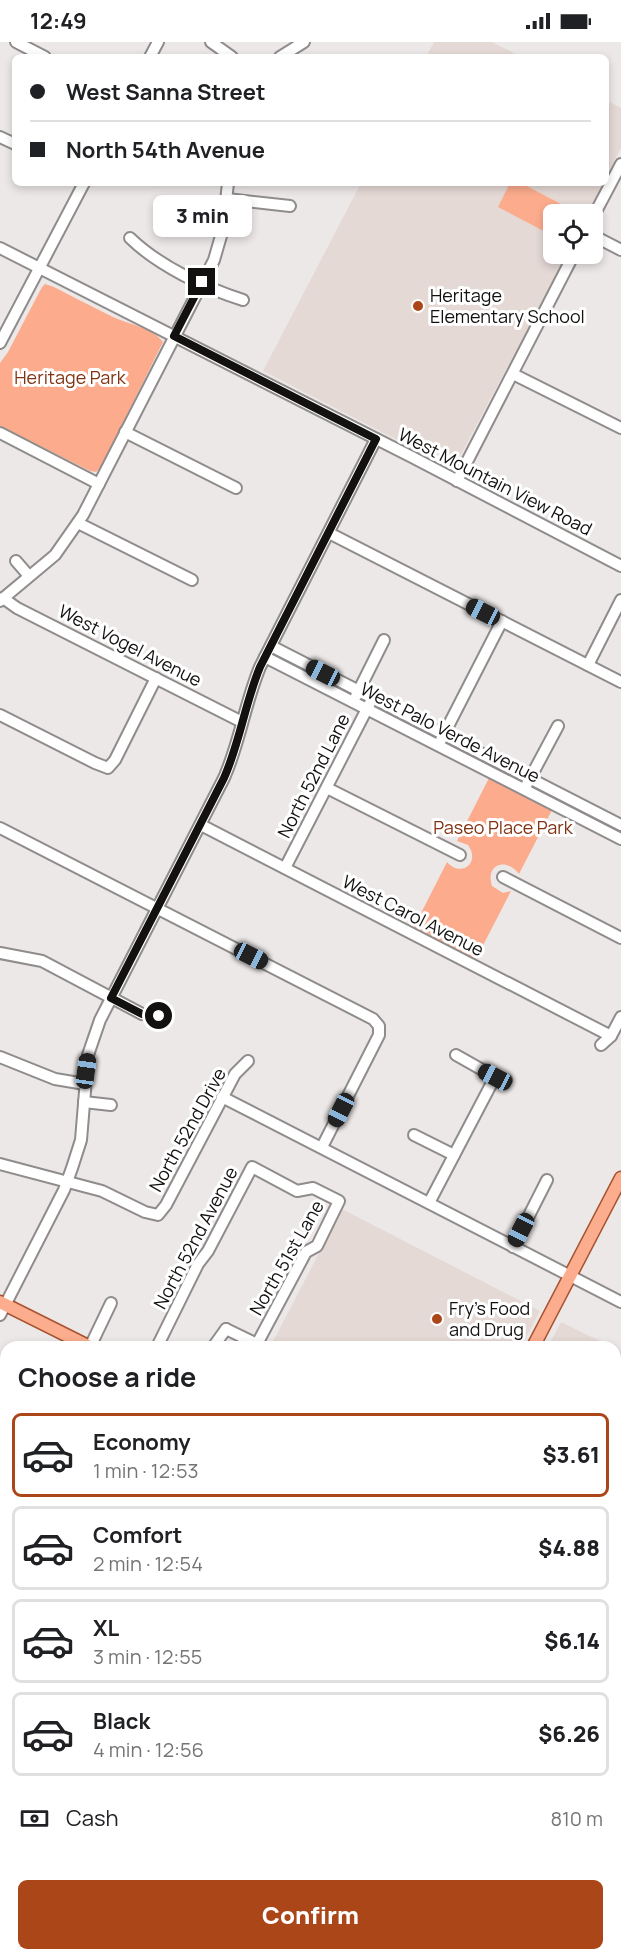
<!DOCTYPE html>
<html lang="en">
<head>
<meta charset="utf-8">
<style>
  body { margin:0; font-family:Manrope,sans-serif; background:#f2f2f2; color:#202124; height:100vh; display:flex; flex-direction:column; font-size:22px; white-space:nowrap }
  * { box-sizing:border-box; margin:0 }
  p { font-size:20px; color:#757577 }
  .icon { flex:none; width:33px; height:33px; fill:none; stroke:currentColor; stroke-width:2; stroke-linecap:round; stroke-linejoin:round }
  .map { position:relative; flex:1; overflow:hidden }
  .sheet { position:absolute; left:0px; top:1299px; width:621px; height:620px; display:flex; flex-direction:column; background:#fff; border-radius:18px 18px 0 0; box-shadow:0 3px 9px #0003 }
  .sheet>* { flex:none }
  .banner { position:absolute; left:12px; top:12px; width:597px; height:132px; border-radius:9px; box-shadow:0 3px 9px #0003; display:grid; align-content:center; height:132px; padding:0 18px; background:#fff }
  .buttons { position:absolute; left:543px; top:162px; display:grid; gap:12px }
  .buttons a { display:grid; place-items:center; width:60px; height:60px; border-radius:9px; background:#fff; box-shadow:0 3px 9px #0003; font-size:30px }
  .end { position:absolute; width:27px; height:27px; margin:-14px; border:8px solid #121110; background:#fff; box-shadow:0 0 0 3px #fff }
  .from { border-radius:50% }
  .bubble { position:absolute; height:42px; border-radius:9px; background:#fff; box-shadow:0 3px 9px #0003; font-size:20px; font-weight:800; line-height:42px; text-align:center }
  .car { position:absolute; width:18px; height:36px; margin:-18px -9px; border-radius:8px; box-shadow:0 0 4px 2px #0007; background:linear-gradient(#222 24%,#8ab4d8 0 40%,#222 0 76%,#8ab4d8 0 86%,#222 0) }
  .banner b { display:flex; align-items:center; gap:21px; height:57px; font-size:22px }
  .banner b+b { border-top:2px solid #e0e0e0 }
  .banner i { width:15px; height:15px; background:#202124 }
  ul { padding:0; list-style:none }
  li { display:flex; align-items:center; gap:18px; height:84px; margin:0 12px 9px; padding:0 6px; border:3px solid #e0e0e0; border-radius:9px }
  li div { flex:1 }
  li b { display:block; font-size:22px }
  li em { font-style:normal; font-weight:800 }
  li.active { border-color:#ab4619 }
  li>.icon { width:54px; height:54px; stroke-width:1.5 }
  h2 { padding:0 18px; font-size:27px; line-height:72px }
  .pay { display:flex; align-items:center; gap:15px; height:66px; padding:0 18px; font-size:22px }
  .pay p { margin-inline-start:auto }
  .button { display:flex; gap:12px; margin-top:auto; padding:12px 18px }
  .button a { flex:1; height:69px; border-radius:9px; background:#ab4619; color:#fff; font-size:24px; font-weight:800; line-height:69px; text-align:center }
  .status { display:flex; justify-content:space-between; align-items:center; height:42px; padding:0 30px; background:#fff; direction:ltr }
  .status svg { height:16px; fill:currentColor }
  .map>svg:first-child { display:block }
  .built { fill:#e5d9d5 }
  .green { fill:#fcac8d }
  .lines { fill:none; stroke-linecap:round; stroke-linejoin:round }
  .minor-casing { stroke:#8f8c8b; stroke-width:14 }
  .major-casing { stroke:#a85330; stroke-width:15 }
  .minor { stroke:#fff; stroke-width:10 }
  .major { stroke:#fbad8e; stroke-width:12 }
  .route { stroke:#121110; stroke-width:8 }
  .poi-dot { fill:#ab4619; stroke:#fff; stroke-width:2 }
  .labels { text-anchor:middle; stroke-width:6; stroke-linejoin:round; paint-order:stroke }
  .poi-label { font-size:18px; fill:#121110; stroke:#fff; text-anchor:start }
  .park-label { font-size:18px; fill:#803413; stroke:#fff }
  .street-label { font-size:18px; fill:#121110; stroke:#fff }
</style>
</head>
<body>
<div class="status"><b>12:49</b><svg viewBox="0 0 49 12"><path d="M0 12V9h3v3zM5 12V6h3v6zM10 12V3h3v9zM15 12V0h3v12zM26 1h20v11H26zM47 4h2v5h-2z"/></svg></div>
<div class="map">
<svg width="621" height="1918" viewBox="0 0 621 1918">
  <rect width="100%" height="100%" fill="#ece8e7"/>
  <!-- built -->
  <g class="built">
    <path d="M434 0H492L522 15H426Z"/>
    <path d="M606 58 621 66V106L606 135Z"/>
    <path d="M361 141H603L587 172H554V212H567L455 424H448L263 329Z"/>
    <path d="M342 1167 540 1269 521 1305H270Z"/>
    <path d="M561 1280 612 1305H548Z"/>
    <path d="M615 1307 621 1310V1560L615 1557Z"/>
    <path d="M244 1912H337L347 1918H243Z"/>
  </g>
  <!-- green -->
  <g class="green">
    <path d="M510 141H521L578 171 577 172H554L553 194 498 165Z"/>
    <path d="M45 242 54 245C73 255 93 265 113 275 128 282 153 286 163 300L101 425 96 430 90 429 0 384V321L8 310 42 245Z"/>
    <path d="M490 734 553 766 519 832C506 815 485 822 492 844L503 851 511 849 476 917 414 885 447 820C461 836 481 821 468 803L457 799Z"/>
  </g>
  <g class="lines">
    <defs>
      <g id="minor">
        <path d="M16 0 45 15"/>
        <path d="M211 0 232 15"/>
        <path d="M150 15 158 0"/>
        <path d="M280 15 304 0"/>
        <path d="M0 95 15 102"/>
        <path d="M227 157 290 164"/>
        <path d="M592 177 621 122"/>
        <path d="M592 193 621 208"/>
        <path d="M130 196C159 224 205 246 243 258"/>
        <path d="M0 206 412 415 621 524"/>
        <path d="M0 301 84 141"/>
        <path d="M513 332 621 386"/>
        <path d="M125 390 236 446"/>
        <path d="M0 391 99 442"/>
        <path d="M457 439 574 212"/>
        <path d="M78 481 192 538"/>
        <path d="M329 491 621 640"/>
        <path d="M16 519 29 534"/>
        <path d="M3 556 17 566 242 680"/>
        <path d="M0 559 55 513 83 473 214 218 223 187 228 141"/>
        <path d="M271 604 621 783"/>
        <path d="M265 615 621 797"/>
        <path d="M588 623 621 558"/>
        <path d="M356 654 384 598"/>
        <path d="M0 673 95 721 108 726 115 718 156 636"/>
        <path d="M441 698 502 579"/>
        <path d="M527 742 558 684"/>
        <path d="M327 746 460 813"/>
        <path d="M201 783 611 994"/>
        <path d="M0 786 373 977 379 984V993L322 1105"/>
        <path d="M285 826 370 661"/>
        <path d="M503 835 621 896"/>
        <path d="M0 911 42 919 142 972 159 974"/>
        <path d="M601 1003 611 994 621 975"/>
        <path d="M456 1013 495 1035 506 1038"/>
        <path d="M0 1015 55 1037 85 1042"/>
        <path d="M222 1055 621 1260"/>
        <path d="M84 1060 111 1063"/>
        <path d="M414 1093 454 1113"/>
        <path d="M0 1122 102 1149 145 1170 158 1173 166 1163 235 1032 248 1019"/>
        <path d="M429 1161 495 1035"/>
        <path d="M513 1205 547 1138"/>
        <path d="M0 1273 64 1148 72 1126 81 1098 88 1013 100 978 224 736C240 700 245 661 260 625L376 397"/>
        <path d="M90 1305 111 1261"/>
        <path d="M157 1305 198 1222 208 1209 252 1125 297 1149 313 1146 339 1159 317 1204 306 1210 257 1302 226 1287"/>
        <path d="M213 1305 226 1287"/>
        <path d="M615 1644 621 1648"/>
        <path d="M0 1781 6 1784"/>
        <path d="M615 1799H621"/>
        <path d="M0 1882 6 1885"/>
        <path d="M60 1912 71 1918"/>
        <path d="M208 1912 218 1918"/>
        <path d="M347 1912 358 1918"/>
        <path d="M395 1918 397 1912"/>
        <path d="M498 1918 500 1912"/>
      </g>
      <g id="major">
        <path d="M0 1260 90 1305"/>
        <path d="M533 1305 621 1136"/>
        <path d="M615 1571 621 1574"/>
        <path d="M225 1918 227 1912"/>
      </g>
    </defs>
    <!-- minor casing -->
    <use href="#minor" class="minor-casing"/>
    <!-- major casing -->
    <use href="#major" class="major-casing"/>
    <!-- minor -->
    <use href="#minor" class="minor"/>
    <!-- major -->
    <use href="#major" class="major"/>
  </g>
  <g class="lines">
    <!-- route -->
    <path class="route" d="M159 974 142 972 111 956 224 736C240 700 245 661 260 625L376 397 174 294 202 240"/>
  </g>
  <!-- markers -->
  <g class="poi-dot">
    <circle cx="418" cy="264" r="6"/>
    <circle cx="437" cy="1277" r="6"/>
  </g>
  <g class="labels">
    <!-- poi labels -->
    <g class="poi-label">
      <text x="430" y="260">Heritage<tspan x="430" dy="21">Elementary School</tspan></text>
      <text x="449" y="1273">Fry's Food<tspan x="449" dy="21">and Drug</tspan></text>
    </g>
    <!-- park labels -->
    <g class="park-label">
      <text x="70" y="342">Heritage Park</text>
      <text x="503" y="792">Paseo Place Park</text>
    </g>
    <!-- street labels -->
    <g class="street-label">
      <text transform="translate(495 440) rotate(27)" y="6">West Mountain View Road</text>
      <text transform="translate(130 604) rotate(27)" y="6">West Vogel Avenue</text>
      <text transform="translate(450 691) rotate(27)" y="6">West Palo Verde Avenue</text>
      <text transform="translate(314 734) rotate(-63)" y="6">North 52nd Lane</text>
      <text transform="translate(413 874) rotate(27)" y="6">West Carol Avenue</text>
      <text transform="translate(188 1088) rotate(-61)" y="6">North 52nd Drive</text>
      <text transform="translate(196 1196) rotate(-62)" y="6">North 52nd Avenue</text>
      <text transform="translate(287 1216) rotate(-60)" y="6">North 51st Lane</text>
    </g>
  </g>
</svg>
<div class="buttons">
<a><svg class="icon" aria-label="locate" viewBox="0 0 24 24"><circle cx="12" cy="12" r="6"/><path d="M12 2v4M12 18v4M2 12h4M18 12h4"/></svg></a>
</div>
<i class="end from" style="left:159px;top:974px"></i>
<i class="end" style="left:202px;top:240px"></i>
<div class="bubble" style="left:153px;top:153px;width:99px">3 min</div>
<i class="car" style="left:483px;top:570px;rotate:297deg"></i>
<i class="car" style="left:323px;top:631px;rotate:297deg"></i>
<i class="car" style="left:251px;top:914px;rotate:117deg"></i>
<i class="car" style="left:86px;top:1029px;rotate:8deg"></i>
<i class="car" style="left:495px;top:1035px;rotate:298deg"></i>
<i class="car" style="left:341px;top:1068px;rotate:207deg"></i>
<i class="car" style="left:521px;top:1188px;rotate:207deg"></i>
<div class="banner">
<b><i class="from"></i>West Sanna Street</b>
<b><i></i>North 54th Avenue</b>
</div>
<section class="sheet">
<h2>Choose a ride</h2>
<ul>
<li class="active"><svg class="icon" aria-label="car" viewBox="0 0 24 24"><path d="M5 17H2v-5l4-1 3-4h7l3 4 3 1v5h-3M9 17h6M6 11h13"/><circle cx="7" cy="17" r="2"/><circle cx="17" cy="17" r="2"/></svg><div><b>Economy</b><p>1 min · 12:53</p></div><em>$3.61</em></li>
<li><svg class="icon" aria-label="car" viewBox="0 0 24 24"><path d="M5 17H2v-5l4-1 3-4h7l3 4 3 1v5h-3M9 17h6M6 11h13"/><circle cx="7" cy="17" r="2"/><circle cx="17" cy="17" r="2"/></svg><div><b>Comfort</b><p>2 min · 12:54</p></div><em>$4.88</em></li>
<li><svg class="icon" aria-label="car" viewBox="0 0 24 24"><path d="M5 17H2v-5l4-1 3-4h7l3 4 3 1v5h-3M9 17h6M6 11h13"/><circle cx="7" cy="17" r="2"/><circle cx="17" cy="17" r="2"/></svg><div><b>XL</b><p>3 min · 12:55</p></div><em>$6.14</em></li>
<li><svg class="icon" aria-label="car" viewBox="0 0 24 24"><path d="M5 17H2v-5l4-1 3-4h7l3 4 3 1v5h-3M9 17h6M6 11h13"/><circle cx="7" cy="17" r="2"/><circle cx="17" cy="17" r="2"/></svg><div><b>Black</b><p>4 min · 12:56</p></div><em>$6.26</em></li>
</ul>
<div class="pay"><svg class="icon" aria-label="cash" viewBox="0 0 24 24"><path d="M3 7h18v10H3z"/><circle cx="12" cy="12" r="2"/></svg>Cash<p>810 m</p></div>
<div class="button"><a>Confirm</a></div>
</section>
</div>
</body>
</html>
